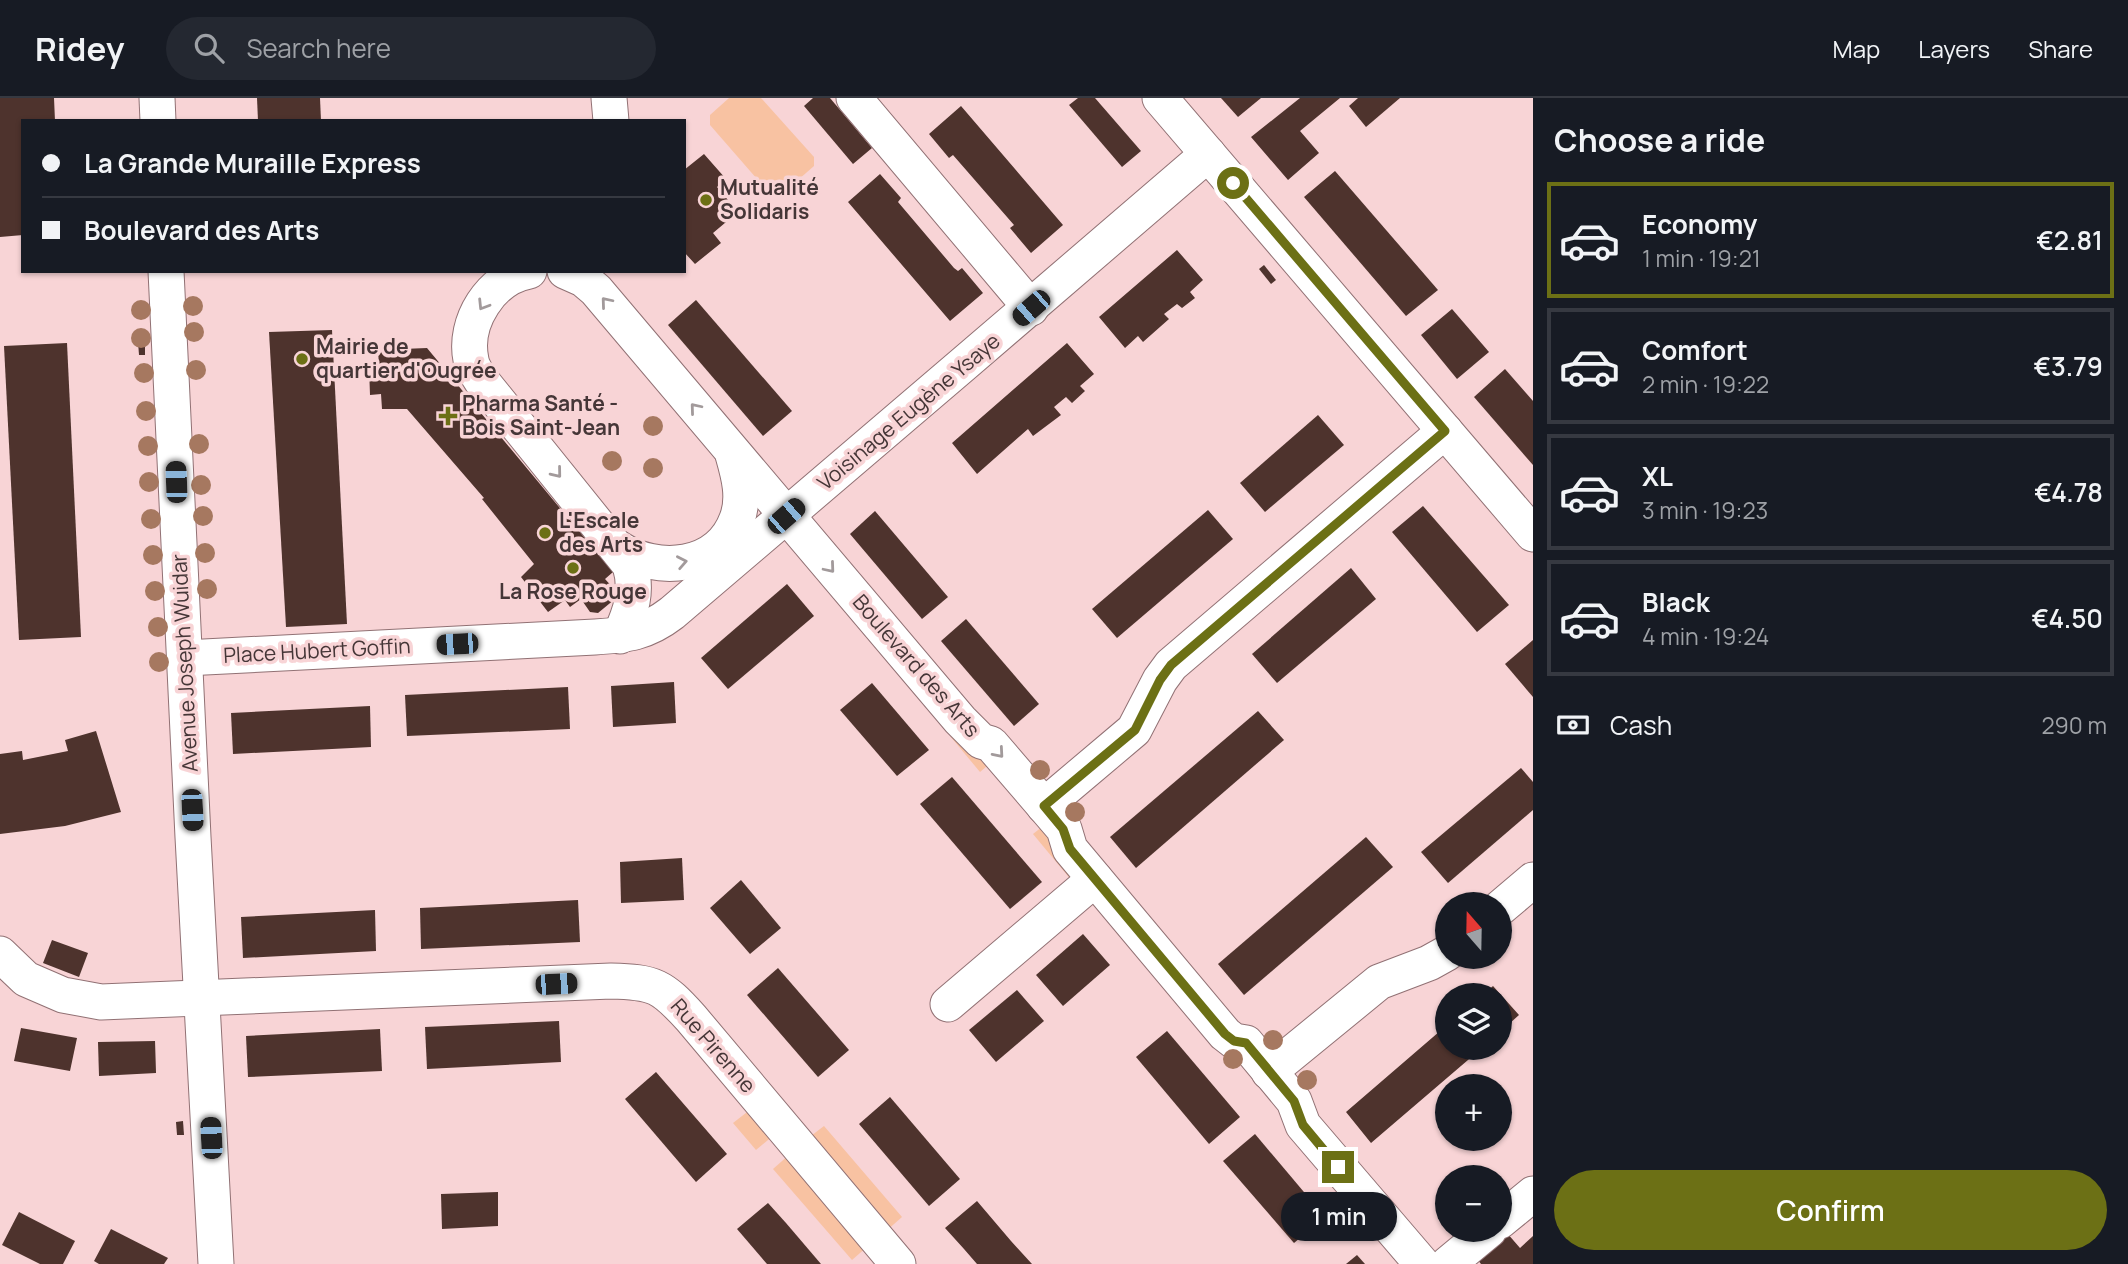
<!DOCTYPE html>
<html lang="en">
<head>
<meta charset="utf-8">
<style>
  body { margin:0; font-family:Manrope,sans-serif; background:#242831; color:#f1f3f6; height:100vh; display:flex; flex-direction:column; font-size:26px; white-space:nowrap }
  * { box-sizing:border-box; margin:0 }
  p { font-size:23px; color:#9ea1a6 }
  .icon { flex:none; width:38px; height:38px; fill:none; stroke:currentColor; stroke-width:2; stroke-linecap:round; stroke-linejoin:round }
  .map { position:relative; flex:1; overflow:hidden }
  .panel { display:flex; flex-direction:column; background:#171b24; width:595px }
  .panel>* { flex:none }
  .hud { position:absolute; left:21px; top:21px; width:665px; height:154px; border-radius:0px; box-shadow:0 2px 5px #0004; display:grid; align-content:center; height:154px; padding:0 21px; background:#171b24 }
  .needle { width:46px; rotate:340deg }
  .fabs { position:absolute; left:1435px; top:794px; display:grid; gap:14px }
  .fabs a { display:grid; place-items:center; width:77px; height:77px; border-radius:50%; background:#171b24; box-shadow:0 2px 5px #0004; font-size:35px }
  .end { position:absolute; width:32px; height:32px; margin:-16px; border:9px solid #6c7015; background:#fff; box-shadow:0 0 0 4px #fff }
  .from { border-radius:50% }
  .bubble { position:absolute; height:49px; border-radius:24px; background:#171b24; box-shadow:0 2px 5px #0004; font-size:23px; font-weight:600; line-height:49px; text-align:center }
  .car { position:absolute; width:21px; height:42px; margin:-21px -10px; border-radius:9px; box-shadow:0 0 5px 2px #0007; background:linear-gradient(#222 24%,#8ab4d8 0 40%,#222 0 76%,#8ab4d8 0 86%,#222 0) }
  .hud b { display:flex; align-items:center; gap:24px; height:66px; font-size:26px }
  .hud b+b { border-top:2px solid #363941 }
  .hud i { width:18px; height:18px; background:#f1f3f6 }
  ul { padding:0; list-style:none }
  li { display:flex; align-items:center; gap:21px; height:116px; margin:0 14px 10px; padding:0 7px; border:4px solid #363941; border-radius:0px }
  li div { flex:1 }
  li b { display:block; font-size:26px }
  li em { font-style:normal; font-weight:600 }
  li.active { border-color:#6c7015 }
  li>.icon { width:63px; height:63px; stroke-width:1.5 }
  h2 { padding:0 21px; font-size:32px; line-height:84px }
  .pay { display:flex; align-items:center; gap:18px; height:77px; padding:0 21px; font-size:26px }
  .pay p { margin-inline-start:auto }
  .primary-button { display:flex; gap:14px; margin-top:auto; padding:14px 21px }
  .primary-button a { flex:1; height:80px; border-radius:42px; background:#6c7015; color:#fff; font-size:28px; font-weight:600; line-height:80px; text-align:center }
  header { display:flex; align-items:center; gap:42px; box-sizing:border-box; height:98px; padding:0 35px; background:#171b24; border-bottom:2px solid #363941 }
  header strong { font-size:33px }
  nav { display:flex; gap:38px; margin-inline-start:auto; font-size:24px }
  .search { width:490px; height:63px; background:#242831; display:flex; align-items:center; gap:18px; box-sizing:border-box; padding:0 24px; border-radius:38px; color:#9ea1a6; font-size:26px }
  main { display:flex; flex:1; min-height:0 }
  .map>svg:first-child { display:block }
  .green { fill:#f8c2a2 }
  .building { fill:#4e332d }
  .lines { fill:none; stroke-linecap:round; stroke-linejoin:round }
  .minor-casing { stroke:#917174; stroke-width:37 }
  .minor { stroke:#fff; stroke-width:35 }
  .tree { fill:#a67860 }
  .oneway { stroke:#a29a9b }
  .route { stroke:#6c7015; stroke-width:9 }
  .poi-dot { fill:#6c7015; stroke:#f8d4d6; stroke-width:2.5 }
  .labels { text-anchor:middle; stroke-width:7; stroke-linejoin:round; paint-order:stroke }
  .poi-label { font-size:21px; font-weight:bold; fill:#453637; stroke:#f8d4d6; text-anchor:start }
  .street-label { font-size:21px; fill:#453637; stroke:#f8d4d6 }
</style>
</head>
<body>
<header>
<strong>Ridey</strong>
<div class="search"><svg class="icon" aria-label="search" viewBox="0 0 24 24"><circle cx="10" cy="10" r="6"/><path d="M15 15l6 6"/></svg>Search here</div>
<nav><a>Map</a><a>Layers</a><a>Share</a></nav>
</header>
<main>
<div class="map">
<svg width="1533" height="1166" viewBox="0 0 1533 1166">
  <rect width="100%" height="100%" fill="#f8d4d6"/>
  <!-- green -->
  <g class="green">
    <path d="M729 0H761L814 59V68L782 96 771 97 710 27V17Z"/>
    <path d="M957 632 994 662 980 674 950 638Z"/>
    <path d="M1047 725 1072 783 1033 736Z"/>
    <path d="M751 1011 774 1037 756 1052 733 1025Z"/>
    <path d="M824 1028 902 1119 885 1134 807 1041Z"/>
    <path d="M790 1056 868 1148 852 1162 773 1071Z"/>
  </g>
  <!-- building -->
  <g class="building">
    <path d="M0 0H54L55 23H23V137L0 139Z"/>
    <path d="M257 0H320L321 23H258Z"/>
    <path d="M813 0H830L872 50 853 66 804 8Z"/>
    <path d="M1078 0H1095L1141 53 1122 69 1069 7Z"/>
    <path d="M1221 0H1261L1238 19Z"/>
    <path d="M1300 0H1340L1300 33 1319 55 1288 82 1251 39Z"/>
    <path d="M1358 0H1400L1366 29 1349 8Z"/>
    <path d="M961 8 1063 127 1031 155 1010 130 1014 127 953 57 949 60 929 36Z"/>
    <path d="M704 56 726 81 717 89 738 114 713 135 721 145 695 166 684 154V72Z"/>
    <path d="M1335 73 1438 192 1406 218 1304 99Z"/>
    <path d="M880 76 901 100 898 104 954 170 958 173 962 170 983 195 950 223 848 104Z"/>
    <path d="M1177 152 1203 182 1190 194 1195 200 1182 210 1177 206 1164 216 1169 221 1143 244 1138 238 1125 250 1099 219Z"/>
    <path d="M1264 167 1276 182 1271 186 1259 171Z"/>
    <path d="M696 202 792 313 763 338 668 227Z"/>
    <path d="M1452 211 1489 254 1457 281 1421 237Z"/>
    <path d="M332 232 347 526 286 529 269 234Z"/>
    <path d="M138 244H145V257H139Z"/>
    <path d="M67 245 81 539 19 542 4 248Z"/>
    <path d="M1067 245 1094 276 1080 288 1085 293 1072 305 1066 299 1054 309 1061 317 1033 338 1028 331 977 376 952 345Z"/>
    <path d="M427 250 613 474 605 481 616 493 615 501 598 515 590 514 581 501 570 509 565 502 548 514 521 479 534 466 482 401 484 400 407 311H382L381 296 370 297 369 269 379 268 378 252Z"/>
    <path d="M1505 271 1533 303V367L1474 299Z"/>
    <path d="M1318 317 1344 347 1265 414 1240 385Z"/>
    <path d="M1423 408 1509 507 1477 534 1392 434Z"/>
    <path d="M1208 412 1233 441 1117 540 1092 511Z"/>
    <path d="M875 413 948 499 922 521 850 436Z"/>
    <path d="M1351 470 1376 501 1277 585 1252 556Z"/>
    <path d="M787 486 814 518 728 591 701 560Z"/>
    <path d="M966 521 1039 606 1014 628 941 543Z"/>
    <path d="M1533 542V599L1505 566Z"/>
    <path d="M674 584 676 625 613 629 611 588Z"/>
    <path d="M872 585 929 652 897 678 840 612Z"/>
    <path d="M568 589 570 631 407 638 405 597Z"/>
    <path d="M370 608 371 649 233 656 231 615Z"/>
    <path d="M1258 613 1284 642 1136 770 1110 739Z"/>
    <path d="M96 633 121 714 65 728 0 736V656L22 653 23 662 68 653 65 642Z"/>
    <path d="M1521 670 1533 684V712L1448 785 1421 754Z"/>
    <path d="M952 679 1042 784 1010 811 920 706Z"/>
    <path d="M1366 739 1393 769 1244 897 1218 866Z"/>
    <path d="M682 760 684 802 621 805 620 764Z"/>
    <path d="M741 782 781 830 750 856 710 810Z"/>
    <path d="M578 802 580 844 421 851 420 810Z"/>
    <path d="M375 812 376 853 243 860 241 819Z"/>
    <path d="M1083 836 1110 867 1063 908 1036 877Z"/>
    <path d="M52 842 88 855 79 879 43 865Z"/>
    <path d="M778 870 849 952 818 979 747 897Z"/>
    <path d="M1493 888 1519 917 1500 934V898H1482Z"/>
    <path d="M1017 892 1044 923 996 964 969 932Z"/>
    <path d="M559 923 561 964 427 971 425 929Z"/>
    <path d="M1447 927V950H1482L1371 1045 1346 1014Z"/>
    <path d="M21 930 77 940 70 973 14 963Z"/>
    <path d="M380 931 382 973 248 979 246 938Z"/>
    <path d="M1167 933 1240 1019 1209 1046 1136 959Z"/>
    <path d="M155 943 156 975 99 978 98 944Z"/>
    <path d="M656 974 727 1056 696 1084 625 1001Z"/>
    <path d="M890 999 960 1081 929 1108 859 1026Z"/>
    <path d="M183 1023 184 1037H177L176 1024Z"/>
    <path d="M1255 1036 1325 1119 1294 1145 1223 1063Z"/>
    <path d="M498 1094V1128L442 1131 441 1096Z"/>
    <path d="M977 1103 1011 1143 1032 1166H977L964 1151 945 1130Z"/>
    <path d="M768 1105 786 1125 821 1166H767L737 1131Z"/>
    <path d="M19 1114 75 1143 63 1166H40L2 1147Z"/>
    <path d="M111 1131 168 1160 164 1166H99L94 1163Z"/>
    <path d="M1507 1135 1520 1150 1533 1138V1166H1481L1477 1161Z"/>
    <path d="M1357 1157 1365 1166H1346Z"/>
  </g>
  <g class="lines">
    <defs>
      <g id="minor">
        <path d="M157 0 158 23"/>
        <path d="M609 0 611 23"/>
        <path d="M854 0 1031 210"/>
        <path d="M1160 0 1533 436"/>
        <path d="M166 173 193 739 216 1166"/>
        <path d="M529 173C491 180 463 224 471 262 472 269 477 276 481 282L630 467C638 494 631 513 620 538"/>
        <path d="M565 173 583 181 596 192 960 622 981 643 991 646 1064 731 1070 751 1225 936 1234 943 1246 945 1294 1003 1303 1027 1422 1166"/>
        <path d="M618 450C657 476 719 471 737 421 745 400 739 378 733 357"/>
        <path d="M185 560 595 539C627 537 646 535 672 515 851 362 1030 210 1208 56"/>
        <path d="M1044 708 1134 632 1160 582 1171 567 1445 333"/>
        <path d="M1500 810 1533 782"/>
        <path d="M0 856 26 881 63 897 101 904 611 883C655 884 662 888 691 920L898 1166"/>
        <path d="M948 906 1095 781"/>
        <path d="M1269 974 1379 884 1429 865 1447 855"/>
        <path d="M1500 1123 1533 1096"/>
        <path d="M1448 1166 1489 1132"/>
      </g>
    </defs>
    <!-- minor casing -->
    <use href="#minor" class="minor-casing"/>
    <!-- minor -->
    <use href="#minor" class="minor"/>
  </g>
  <!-- trees -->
  <g class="tree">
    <circle cx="193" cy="208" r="10"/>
    <circle cx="141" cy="212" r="10"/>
    <circle cx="194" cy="234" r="10"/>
    <circle cx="141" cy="240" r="10"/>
    <circle cx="196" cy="272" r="10"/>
    <circle cx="144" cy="275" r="10"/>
    <circle cx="146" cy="313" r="10"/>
    <circle cx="653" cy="328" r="10"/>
    <circle cx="199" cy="346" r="10"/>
    <circle cx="148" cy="348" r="10"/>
    <circle cx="612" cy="363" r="10"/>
    <circle cx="653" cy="370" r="10"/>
    <circle cx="149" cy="384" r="10"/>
    <circle cx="201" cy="387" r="10"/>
    <circle cx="203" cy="418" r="10"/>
    <circle cx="151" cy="421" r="10"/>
    <circle cx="205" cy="455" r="10"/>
    <circle cx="153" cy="457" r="10"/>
    <circle cx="207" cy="491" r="10"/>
    <circle cx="155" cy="493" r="10"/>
    <circle cx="158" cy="529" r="10"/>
    <circle cx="159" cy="564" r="10"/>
    <circle cx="1040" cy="672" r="10"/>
    <circle cx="1075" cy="714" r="10"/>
    <circle cx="1273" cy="942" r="10"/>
    <circle cx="1233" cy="961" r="10"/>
    <circle cx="1307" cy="982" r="10"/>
  </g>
  <!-- one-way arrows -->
  <defs><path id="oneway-chevron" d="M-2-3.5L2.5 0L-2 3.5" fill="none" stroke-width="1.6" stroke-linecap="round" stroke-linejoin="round" transform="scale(1.75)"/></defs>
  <g class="oneway">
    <use href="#oneway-chevron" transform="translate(606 204) rotate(-130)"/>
    <use href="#oneway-chevron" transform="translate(483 207) rotate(122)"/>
    <use href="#oneway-chevron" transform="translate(695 310) rotate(-130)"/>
    <use href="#oneway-chevron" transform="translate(557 375) rotate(51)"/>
    <use href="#oneway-chevron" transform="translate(682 464) rotate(-11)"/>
    <use href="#oneway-chevron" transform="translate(830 470) rotate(50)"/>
    <use href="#oneway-chevron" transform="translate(999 655) rotate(49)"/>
  </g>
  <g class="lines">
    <!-- route -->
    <path class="route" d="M1233 85 1445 333 1171 567 1160 582 1135 632 1044 708 1063 731 1070 751 1225 936 1234 943 1246 945 1294 1003 1303 1027 1338 1069"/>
  </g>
  <!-- markers -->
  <g class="poi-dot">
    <circle cx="706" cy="102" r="7"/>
    <circle cx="302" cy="261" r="7"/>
    <path d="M444.5 307.5h7v7h7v7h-7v7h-7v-7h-7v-7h7z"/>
    <circle cx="545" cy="435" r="7"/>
    <circle cx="573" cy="470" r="7"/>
  </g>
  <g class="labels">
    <!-- poi labels -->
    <g class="poi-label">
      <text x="720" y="97">Mutualité<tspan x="720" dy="24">Solidaris</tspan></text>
      <text x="316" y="256">Mairie de<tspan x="316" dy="24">quartier d'Ougrée</tspan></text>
      <text x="462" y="313">Pharma Santé -<tspan x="462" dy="24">Bois Saint-Jean</tspan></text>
      <text x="559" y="430">L'Escale<tspan x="559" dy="24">des Arts</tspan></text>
      <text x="573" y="501" text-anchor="middle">La Rose Rouge</text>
    </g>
    <!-- street labels -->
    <g class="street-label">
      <text transform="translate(909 314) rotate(-40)" y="7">Voisinage Eugène Ysaye</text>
      <text transform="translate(317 553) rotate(-3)" y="7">Place Hubert Goffin</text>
      <text transform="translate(185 565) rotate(-93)" y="7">Avenue Joseph Wuidar</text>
      <text transform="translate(916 568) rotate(49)" y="7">Boulevard des Arts</text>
      <text transform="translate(713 948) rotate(49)" y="7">Rue Pirenne</text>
    </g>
  </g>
</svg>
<div class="fabs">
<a><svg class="needle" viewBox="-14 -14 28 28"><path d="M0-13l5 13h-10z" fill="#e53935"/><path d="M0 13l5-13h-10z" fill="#9ea1a6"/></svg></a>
<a><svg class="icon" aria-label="layers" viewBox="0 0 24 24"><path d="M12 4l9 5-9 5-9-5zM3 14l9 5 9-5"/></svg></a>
<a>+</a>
<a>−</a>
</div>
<i class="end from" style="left:1233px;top:85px"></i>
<i class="end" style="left:1338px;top:1069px"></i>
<div class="bubble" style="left:1281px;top:1094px;width:116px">1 min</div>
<i class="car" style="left:1031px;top:210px;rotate:229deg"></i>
<i class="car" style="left:176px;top:384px;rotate:358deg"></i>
<i class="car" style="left:786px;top:418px;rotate:49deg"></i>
<i class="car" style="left:457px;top:546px;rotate:267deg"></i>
<i class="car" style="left:192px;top:712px;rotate:177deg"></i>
<i class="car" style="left:556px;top:886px;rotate:87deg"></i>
<i class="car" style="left:211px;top:1040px;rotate:357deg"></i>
<div class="hud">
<b><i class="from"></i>La Grande Muraille Express</b>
<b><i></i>Boulevard des Arts</b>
</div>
</div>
<section class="panel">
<h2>Choose a ride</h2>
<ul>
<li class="active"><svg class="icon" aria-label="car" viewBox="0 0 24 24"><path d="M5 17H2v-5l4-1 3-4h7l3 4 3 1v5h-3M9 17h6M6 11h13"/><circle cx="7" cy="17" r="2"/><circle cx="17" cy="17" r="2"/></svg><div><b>Economy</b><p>1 min · 19:21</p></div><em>€2.81</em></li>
<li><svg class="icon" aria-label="car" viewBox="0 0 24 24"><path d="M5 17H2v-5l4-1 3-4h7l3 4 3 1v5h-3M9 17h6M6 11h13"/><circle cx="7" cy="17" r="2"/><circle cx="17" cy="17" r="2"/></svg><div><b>Comfort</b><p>2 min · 19:22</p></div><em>€3.79</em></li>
<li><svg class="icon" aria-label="car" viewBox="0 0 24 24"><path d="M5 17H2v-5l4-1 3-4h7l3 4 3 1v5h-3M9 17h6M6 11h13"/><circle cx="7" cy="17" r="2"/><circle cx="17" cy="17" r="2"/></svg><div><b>XL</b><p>3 min · 19:23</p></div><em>€4.78</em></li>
<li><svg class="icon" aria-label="car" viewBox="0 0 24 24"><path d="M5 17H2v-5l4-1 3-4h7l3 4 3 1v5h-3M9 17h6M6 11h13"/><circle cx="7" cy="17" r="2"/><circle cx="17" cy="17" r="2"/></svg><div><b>Black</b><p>4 min · 19:24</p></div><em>€4.50</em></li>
</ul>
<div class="pay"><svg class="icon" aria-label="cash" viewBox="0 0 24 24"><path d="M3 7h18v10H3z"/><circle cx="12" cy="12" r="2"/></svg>Cash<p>290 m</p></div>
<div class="primary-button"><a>Confirm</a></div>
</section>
</main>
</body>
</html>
